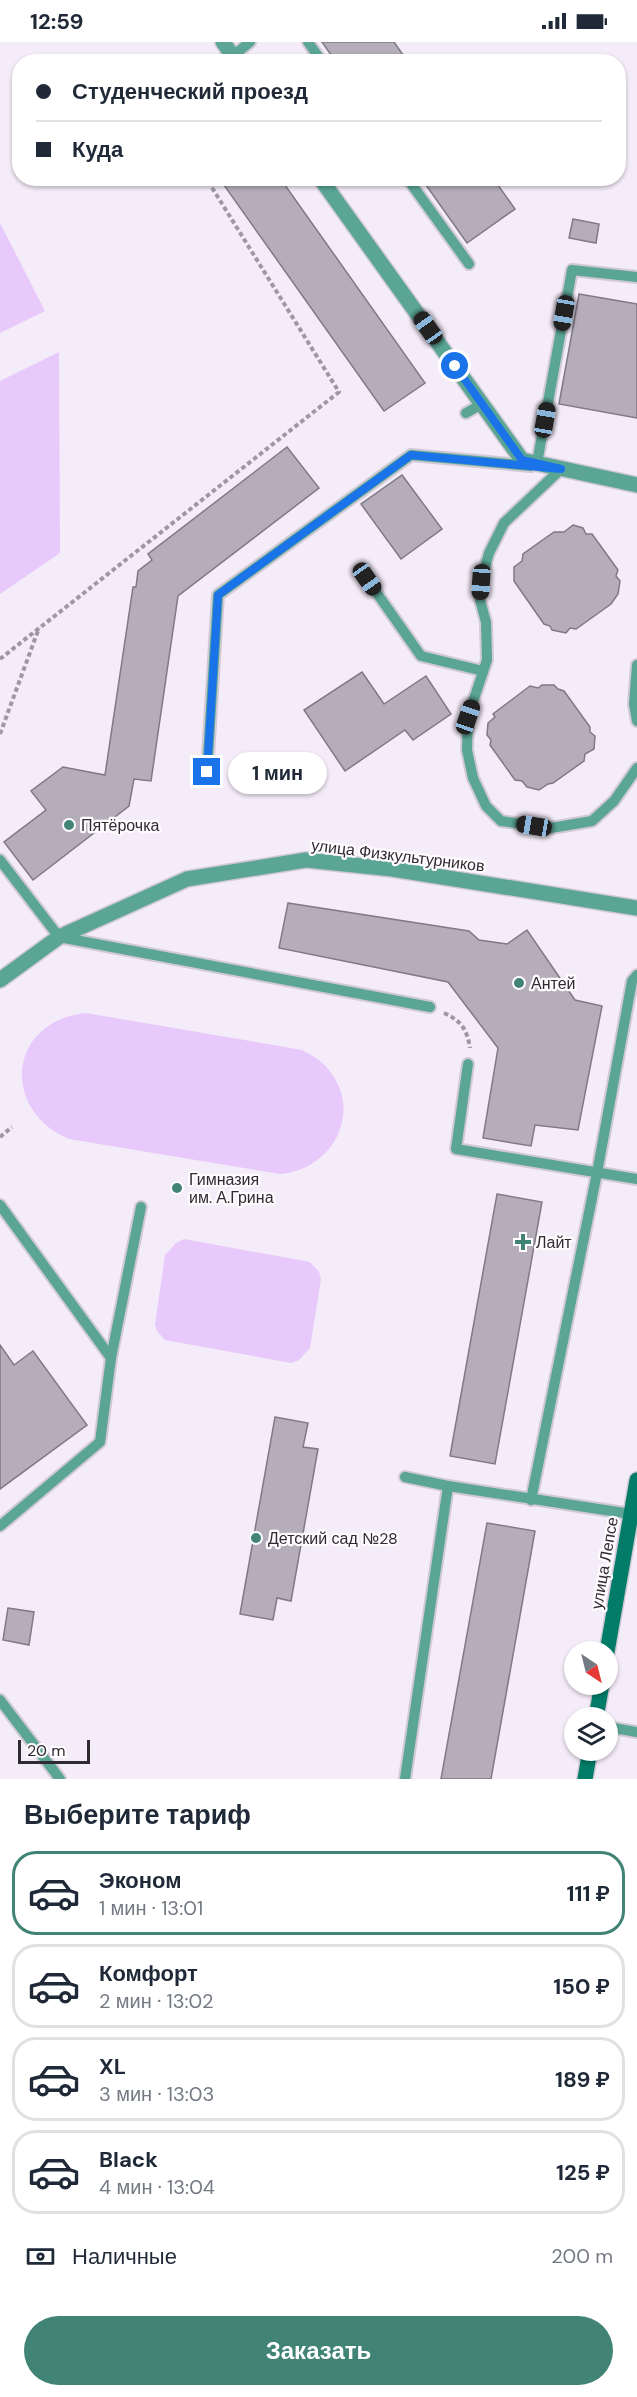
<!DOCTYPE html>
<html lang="ru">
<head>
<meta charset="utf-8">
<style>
  body { margin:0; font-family:"DM Sans",sans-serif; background:#f6f6f7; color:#1f2937; height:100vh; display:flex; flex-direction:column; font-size:22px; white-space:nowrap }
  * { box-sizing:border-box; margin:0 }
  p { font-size:20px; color:#747a83 }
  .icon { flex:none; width:33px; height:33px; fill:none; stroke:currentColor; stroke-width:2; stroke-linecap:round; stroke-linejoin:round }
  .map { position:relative; height:1737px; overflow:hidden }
  .panel { display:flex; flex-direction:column; background:#fff; flex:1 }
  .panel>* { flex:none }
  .guide { position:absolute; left:12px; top:12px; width:614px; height:132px; border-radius:24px; box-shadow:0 2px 4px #0004; display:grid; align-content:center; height:132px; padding:0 24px; background:#fff }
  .needle { width:39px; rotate:145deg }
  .fabs { position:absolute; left:564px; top:1599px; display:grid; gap:12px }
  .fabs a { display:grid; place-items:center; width:54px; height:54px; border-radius:50%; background:#fff; box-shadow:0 2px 4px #0004; font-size:30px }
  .scale { position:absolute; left:18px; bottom:15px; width:72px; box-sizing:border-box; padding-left:6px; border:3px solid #2f2c31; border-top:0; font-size:16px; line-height:21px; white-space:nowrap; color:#2f2c31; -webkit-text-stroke:4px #fefcff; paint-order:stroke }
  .end { position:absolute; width:27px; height:27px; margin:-14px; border:8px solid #1a73e8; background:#fff; box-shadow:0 0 0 3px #fff }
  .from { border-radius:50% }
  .bubble { position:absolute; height:42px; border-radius:21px; background:#fff; box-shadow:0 2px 4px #0004; font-size:20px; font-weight:700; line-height:42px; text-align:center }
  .car { position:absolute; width:18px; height:36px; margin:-18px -9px; border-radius:8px; box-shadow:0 0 4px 2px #0007; background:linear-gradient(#222 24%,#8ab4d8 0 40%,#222 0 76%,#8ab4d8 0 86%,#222 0) }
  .guide b { display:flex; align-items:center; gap:21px; height:57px; font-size:22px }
  .guide b+b { border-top:2px solid #e0e1e3 }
  .guide i { width:15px; height:15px; background:#1f2937 }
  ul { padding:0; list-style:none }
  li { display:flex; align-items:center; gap:18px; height:84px; margin:0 12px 9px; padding:0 12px; border:3px solid #e0e1e3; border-radius:24px }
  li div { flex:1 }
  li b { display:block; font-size:22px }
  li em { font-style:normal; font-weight:700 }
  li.on { border-color:#418374 }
  li>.icon { width:54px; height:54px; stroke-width:1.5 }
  h2 { padding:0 24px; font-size:27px; line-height:72px }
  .pay { display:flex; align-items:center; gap:15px; height:66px; padding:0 24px; font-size:22px }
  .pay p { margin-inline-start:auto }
  .primary-button { display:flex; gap:12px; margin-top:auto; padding:12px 24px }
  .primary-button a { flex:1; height:69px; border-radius:36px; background:#418374; color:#fff; font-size:24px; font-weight:700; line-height:69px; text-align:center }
  .status { display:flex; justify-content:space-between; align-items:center; height:42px; padding:0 30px; background:#fff; direction:ltr }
  .status svg { height:16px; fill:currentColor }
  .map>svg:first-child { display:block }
  .green { fill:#e7c9fb }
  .building { fill:#b5aeba; stroke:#807a85; stroke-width:1.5 }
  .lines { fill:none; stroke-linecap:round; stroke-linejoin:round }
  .lane-casing { stroke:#d1c9d5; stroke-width:14 }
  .street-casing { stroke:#d1c9d5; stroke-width:18 }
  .secondary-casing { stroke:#d1c9d5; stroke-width:18 }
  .path { stroke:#9e98a2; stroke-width:4; stroke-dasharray:4.5 3; stroke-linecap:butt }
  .lane { stroke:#5aa594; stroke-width:10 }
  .street { stroke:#5aa594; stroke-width:15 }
  .secondary { stroke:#007c69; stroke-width:15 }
  .route { stroke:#1a73e8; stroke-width:8 }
  .poi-dot { fill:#418374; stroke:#fefcff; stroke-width:2 }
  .labels { text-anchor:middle; stroke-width:4.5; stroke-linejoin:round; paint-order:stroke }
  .poi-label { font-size:16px; fill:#2f2c31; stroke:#fefcff; text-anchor:start }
  .street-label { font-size:16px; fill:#2f2c31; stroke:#fefcff }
</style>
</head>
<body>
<div class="status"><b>12:59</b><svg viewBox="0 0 49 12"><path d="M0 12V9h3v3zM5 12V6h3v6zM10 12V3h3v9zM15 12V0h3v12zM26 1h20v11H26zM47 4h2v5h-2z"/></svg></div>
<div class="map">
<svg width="637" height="1737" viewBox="0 0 637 1737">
  <rect width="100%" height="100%" fill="#f4ecf9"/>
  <!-- green -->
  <g class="green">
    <path d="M0 181 45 269 0 291Z"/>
    <path d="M59 310 60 511 0 552V339Z"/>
    <path d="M86 971 302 1008C311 1013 321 1018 328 1027 364 1069 333 1128 280 1132L69 1097C0 1068 8 979 86 971Z"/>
    <path d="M184 1197 310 1220 319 1230 321 1237 310 1306 299 1318 291 1321 165 1298 157 1289 155 1282 165 1213 176 1201Z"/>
  </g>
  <!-- building -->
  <g class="building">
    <path d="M322 0H394L408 20H336Z"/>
    <path d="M219 136H280L425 341 384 369Z"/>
    <path d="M421 136H493L515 167 467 201Z"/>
    <path d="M573 177 599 182 596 201 569 196Z"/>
    <path d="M579 252 637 262V376L559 362Z"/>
    <path d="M287 405 319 446 178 554 151 739 134 737 129 764 33 838 4 800 46 768 31 749 63 725 105 733 133 545H136L138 529 152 518 148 512Z"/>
    <path d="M402 433 442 487 401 517 361 462Z"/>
    <path d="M573 483 583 486 586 492H592L618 528 616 534 620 539 618 552 611 562 576 587 570 586 566 591 552 588 550 584 544 582 514 539V525L522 519 523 512 554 490H564Z"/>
    <path d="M362 630 384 662 426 634 451 672 413 698 405 688 345 729 304 668Z"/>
    <path d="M542 643H554L558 647 564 649 590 685V690L595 694 594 707 585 712 584 719 553 741 548 742 539 748 527 745 522 739 515 738 490 703 491 698 487 693 488 681 495 675 493 672 530 644 538 646Z"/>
    <path d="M288 861 469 889 479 898 507 902 527 888 575 958 602 964 578 1088 535 1083 531 1104 483 1096 498 1006 448 940 279 906Z"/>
    <path d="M497 1152 542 1160 495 1422 450 1414Z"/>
    <path d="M0 1303 14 1323 33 1309 87 1383 0 1447Z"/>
    <path d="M275 1375 308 1381 303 1405 318 1407 291 1559 277 1556 273 1578 240 1572Z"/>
    <path d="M487 1481 535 1489 491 1737H441Z"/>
    <path d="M8 1566 34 1570 29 1603 3 1598Z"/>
  </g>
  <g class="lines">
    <defs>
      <g id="lane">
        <path d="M308 0 322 20"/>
        <path d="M233 14 250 0"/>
        <path d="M407 136 469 222"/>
        <path d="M466 371 482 362"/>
        <path d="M537 421 572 228 637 235"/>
        <path d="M561 427 504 481 489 511 481 540 480 558 486 580 487 618 468 675 467 708 473 736 486 764 501 779 551 786 592 779 614 759 637 726"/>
        <path d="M367 537 421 614 483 629"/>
        <path d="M637 623 634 662 637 679"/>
        <path d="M207 730 218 553 411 413 531 424"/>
        <path d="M0 818 59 895 430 965"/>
        <path d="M468 1022 456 1107 637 1137"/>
        <path d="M0 1163 111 1316 100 1400 0 1484"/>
        <path d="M111 1316 141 1165"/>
        <path d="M405 1435 448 1444"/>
        <path d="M531 1458 597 1131 632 939 637 933"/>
        <path d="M0 1658 60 1737"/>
        <path d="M608 1685 637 1690"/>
        <path d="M405 1737 448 1444 631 1472"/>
      </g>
      <g id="street">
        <path d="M223 0 237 20"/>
        <path d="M320 136 522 418 637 443"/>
        <path d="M0 938 59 895 187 837 306 818 392 827 637 866"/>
      </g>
      <g id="secondary">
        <path d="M607 1610 637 1438"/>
        <path d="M596 1676 602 1642"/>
        <path d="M585 1737 590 1708"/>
      </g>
    </defs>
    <!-- lane casing -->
    <use href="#lane" class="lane-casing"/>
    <!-- street casing -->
    <use href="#street" class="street-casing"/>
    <!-- secondary casing -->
    <use href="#secondary" class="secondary-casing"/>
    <!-- path -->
    <g class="path">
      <path d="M0 617 339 350 206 136"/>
      <path d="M0 692 39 586"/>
      <path d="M444 971C462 979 467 988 470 1006"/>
      <path d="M0 1095 12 1085"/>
    </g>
    <!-- lane -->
    <use href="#lane" class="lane"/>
    <!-- street -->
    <use href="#street" class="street"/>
    <!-- secondary -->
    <use href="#secondary" class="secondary"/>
  </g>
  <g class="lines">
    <!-- route -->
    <path class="route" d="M207 730 218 553 411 413 561 427 522 418 455 324"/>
  </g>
  <!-- markers -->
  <g class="poi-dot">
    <circle cx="69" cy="783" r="6"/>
    <circle cx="519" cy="941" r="6"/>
    <circle cx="177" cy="1146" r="6"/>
    <path d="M520 1191h6v6h6v6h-6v6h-6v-6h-6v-6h6z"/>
    <circle cx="256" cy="1496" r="6"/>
  </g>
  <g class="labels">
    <!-- poi labels -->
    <g class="poi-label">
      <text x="81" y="789">Пятёрочка</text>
      <text x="531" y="947">Антей</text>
      <text x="189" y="1143">Гимназия<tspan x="189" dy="18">им. А.Грина</tspan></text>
      <text x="536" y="1206">Лайт</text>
      <text x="268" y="1502">Детский сад №28</text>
    </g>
    <!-- street labels -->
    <g class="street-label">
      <text transform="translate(398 813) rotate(7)" y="6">улица Физкультурников</text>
      <text transform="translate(604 1521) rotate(-80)" y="6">улица Лепсе</text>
    </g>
  </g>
</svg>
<div class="fabs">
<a><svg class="needle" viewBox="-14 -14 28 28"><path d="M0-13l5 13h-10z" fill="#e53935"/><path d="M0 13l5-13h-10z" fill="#747a83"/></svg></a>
<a><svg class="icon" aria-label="layers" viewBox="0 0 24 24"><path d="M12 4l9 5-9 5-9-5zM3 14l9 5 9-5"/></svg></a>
</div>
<div class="scale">20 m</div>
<i class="end from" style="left:455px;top:324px"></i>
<i class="end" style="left:207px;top:730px"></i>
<div class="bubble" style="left:228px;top:710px;width:99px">1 мин</div>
<i class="car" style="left:564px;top:271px;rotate:190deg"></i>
<i class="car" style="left:428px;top:286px;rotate:325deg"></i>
<i class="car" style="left:545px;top:378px;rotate:10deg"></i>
<i class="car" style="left:367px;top:537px;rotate:145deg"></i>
<i class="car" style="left:481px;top:540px;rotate:184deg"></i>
<i class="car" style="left:468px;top:675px;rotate:19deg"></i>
<i class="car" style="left:534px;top:784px;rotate:279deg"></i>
<div class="guide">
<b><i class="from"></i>Студенческий проезд</b>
<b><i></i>Куда</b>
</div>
</div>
<section class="panel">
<h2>Выберите тариф</h2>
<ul>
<li class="on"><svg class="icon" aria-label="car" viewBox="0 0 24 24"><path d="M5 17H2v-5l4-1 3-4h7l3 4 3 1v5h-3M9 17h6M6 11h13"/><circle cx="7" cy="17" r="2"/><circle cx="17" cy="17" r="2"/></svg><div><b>Эконом</b><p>1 мин · 13:01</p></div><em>111 ₽</em></li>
<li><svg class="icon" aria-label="car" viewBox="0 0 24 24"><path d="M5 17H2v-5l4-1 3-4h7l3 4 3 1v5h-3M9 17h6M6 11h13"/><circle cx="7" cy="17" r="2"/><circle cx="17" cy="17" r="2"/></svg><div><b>Комфорт</b><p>2 мин · 13:02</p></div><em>150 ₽</em></li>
<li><svg class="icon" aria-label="car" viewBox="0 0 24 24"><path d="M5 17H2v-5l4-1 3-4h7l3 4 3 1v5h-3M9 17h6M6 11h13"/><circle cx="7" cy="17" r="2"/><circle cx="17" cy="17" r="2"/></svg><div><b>XL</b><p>3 мин · 13:03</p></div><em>189 ₽</em></li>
<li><svg class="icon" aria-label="car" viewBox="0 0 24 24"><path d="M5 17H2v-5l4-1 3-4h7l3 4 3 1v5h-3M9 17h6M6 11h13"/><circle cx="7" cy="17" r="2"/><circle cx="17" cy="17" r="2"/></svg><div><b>Black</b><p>4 мин · 13:04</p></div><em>125 ₽</em></li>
</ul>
<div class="pay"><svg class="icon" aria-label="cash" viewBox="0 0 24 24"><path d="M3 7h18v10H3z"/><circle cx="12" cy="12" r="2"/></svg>Наличные<p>200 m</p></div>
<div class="primary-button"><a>Заказать</a></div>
</section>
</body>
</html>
